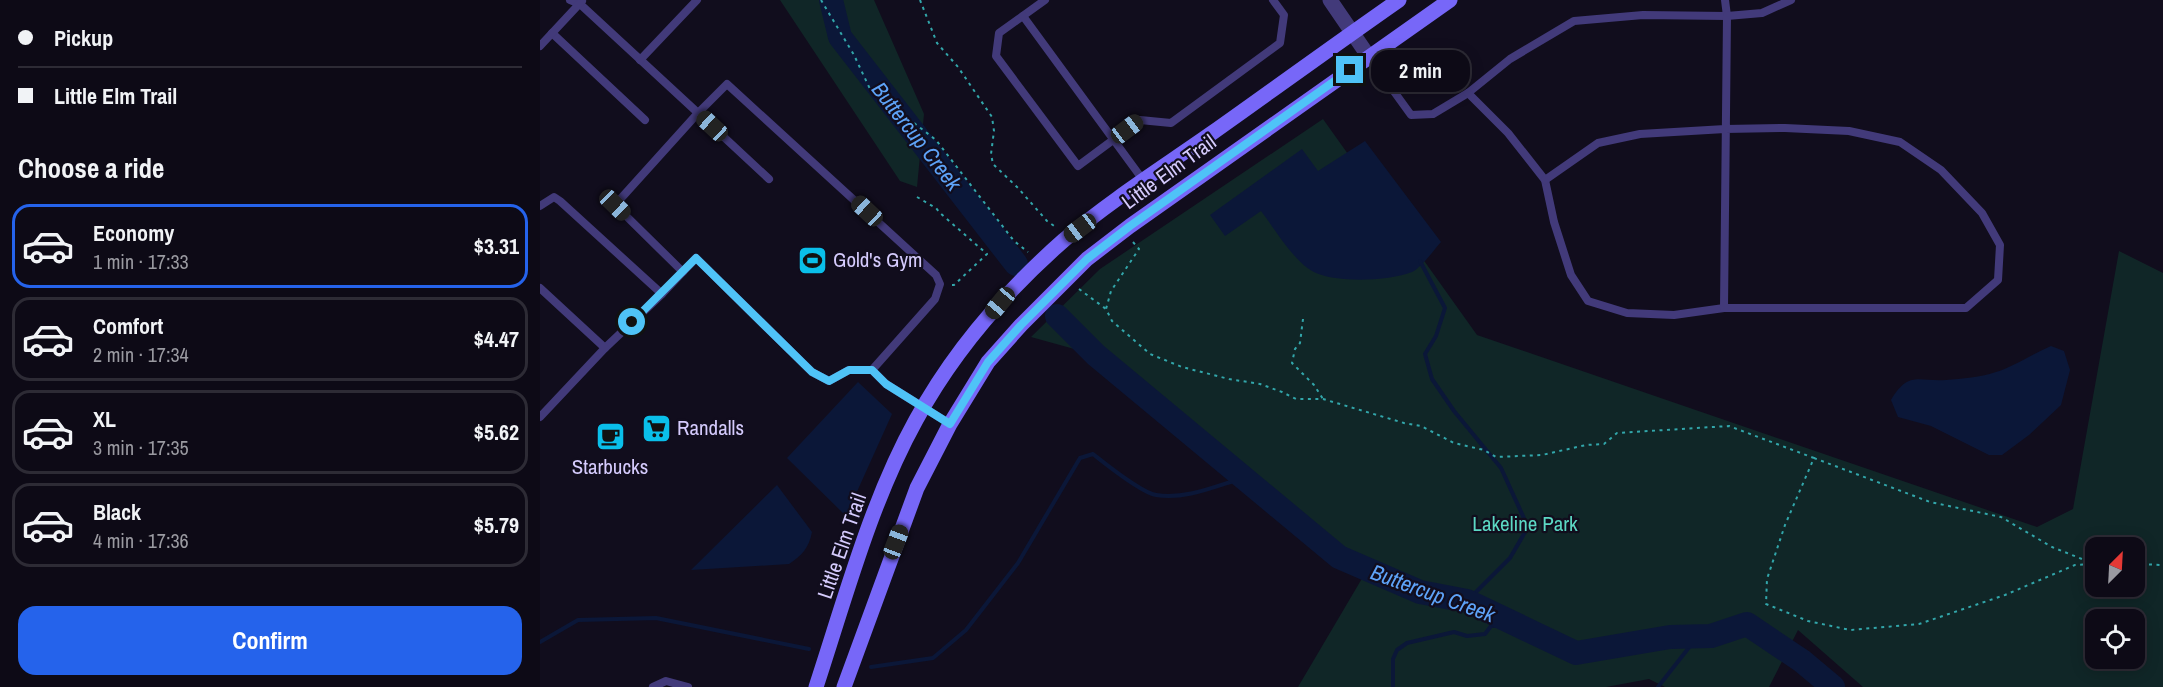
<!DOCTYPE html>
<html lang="en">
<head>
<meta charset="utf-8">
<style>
  body { margin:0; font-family:"Archivo Narrow",sans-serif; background:#1b1823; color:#f1f3f6; height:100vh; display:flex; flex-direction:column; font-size:22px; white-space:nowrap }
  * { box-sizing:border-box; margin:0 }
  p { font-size:20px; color:#9a9aa1 }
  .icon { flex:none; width:33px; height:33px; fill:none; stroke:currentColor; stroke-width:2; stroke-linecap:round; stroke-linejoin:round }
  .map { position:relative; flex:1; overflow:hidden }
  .sheet { display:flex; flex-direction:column; background:#0d0a16; width:540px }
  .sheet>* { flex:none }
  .guide { display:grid; align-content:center; height:132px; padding:0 18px; background:#0d0a16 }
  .needle { width:39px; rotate:24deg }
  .controls { position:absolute; left:1545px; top:537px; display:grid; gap:12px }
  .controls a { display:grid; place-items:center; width:60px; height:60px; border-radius:12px; background:#0d0a16; box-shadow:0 3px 15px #0003,0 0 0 2px #2d2b35; font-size:30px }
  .end { position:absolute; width:27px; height:27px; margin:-14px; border:8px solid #4fc3f7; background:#111; box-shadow:0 0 0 3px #111 }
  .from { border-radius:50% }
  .bubble { position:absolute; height:42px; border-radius:18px; background:#0d0a16; box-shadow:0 3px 15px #0003,0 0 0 2px #2d2b35; font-size:20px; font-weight:700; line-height:42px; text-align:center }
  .car { position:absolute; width:18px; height:36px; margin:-18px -9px; border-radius:8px; box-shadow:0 0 4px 2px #0007; background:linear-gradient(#222 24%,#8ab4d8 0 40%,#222 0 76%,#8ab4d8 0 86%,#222 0) }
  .guide b { display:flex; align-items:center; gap:21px; height:57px; font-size:22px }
  .guide b+b { border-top:2px solid #2d2b35 }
  .guide i { width:15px; height:15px; background:#f1f3f6 }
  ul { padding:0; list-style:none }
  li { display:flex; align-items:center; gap:18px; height:84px; margin:0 12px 9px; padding:0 6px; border:3px solid #2d2b35; border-radius:18px }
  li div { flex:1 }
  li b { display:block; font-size:22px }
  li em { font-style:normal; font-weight:700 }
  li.current { border-color:#2563eb }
  li>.icon { width:54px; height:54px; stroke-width:1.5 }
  h2 { padding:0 18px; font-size:27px; line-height:72px }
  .cta { display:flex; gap:12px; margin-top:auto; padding:12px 18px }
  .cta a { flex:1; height:69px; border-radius:18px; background:#2563eb; color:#fff; font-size:24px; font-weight:700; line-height:69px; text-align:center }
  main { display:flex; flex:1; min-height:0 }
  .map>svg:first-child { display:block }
  .green { fill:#102627; fill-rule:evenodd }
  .water { fill:#0b1738 }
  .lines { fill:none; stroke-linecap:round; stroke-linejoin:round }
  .stream { stroke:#0b1738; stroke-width:4 }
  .river { stroke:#0b1738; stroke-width:24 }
  .path { stroke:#32a6aa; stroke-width:2; stroke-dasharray:3 4.5; stroke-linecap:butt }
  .lane { stroke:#423a7a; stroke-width:8 }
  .street { stroke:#423a7a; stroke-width:15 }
  .secondary { stroke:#7767f8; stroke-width:15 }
  .route { stroke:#4fc3f7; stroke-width:8 }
  .labels { text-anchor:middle; stroke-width:4.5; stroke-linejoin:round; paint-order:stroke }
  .street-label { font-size:21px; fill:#d5cbfd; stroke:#110d1d }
  .poi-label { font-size:21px; fill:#d5cbfd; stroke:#110d1d; text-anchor:start }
  .park-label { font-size:21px; fill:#5cd8c4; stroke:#110d1d }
  .water-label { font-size:22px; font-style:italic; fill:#5ea3f8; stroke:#110d1d }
</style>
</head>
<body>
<main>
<section class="sheet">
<div class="guide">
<b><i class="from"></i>Pickup</b>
<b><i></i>Little Elm Trail</b>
</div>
<h2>Choose a ride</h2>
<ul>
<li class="current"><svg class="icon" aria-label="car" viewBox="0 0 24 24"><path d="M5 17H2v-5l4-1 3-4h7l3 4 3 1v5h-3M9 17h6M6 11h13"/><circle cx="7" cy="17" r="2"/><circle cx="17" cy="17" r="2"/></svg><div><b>Economy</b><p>1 min · 17:33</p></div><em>$3.31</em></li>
<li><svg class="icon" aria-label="car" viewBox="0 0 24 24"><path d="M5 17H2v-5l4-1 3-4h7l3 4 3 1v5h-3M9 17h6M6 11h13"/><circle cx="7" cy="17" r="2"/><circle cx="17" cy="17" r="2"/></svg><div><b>Comfort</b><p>2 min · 17:34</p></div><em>$4.47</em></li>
<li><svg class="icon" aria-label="car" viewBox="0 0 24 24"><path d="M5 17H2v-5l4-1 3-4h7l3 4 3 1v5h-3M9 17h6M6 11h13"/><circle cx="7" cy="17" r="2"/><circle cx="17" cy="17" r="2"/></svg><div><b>XL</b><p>3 min · 17:35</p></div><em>$5.62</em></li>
<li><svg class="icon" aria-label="car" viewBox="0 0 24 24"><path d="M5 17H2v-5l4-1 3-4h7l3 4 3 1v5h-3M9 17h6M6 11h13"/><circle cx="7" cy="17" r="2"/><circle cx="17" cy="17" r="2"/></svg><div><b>Black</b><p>4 min · 17:36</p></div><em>$5.79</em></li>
</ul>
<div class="cta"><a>Confirm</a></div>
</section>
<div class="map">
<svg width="1623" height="687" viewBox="0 0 1623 687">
  <rect width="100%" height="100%" fill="#110d1d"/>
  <!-- green -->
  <g class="green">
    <path d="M240 0H334L384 114 377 187 360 181Z"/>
    <path d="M783 119 937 335 1497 527 1533 509 1579 251 1623 273V687H1323L1258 630 1229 687H1125L1109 679 1066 687H758L827 570 556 355 491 337 560 269ZM1556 548H1594V586H1556ZM1556 620H1594V658H1556Z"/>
  </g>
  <!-- water -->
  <g class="water">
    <path d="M825 141 901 242C893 251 882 267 872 272 849 281 799 283 776 273 755 264 735 229 721 211L685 236 670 215 762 149 778 171Z"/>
    <path d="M1511 346 1524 351 1530 370 1521 405 1489 435 1462 455H1449L1391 426 1358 417 1351 400C1369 370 1378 382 1406 380 1421 379 1442 377 1456 372 1475 366 1492 354 1511 346Z"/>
    <path d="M318 382 352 414 306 516 247 458Z"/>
    <path d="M237 485 272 532C269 548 262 555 249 564L151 570Z"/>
  </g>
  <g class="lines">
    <!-- stream -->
    <g class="stream">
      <path d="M880 261 905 308 896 336 885 354 892 379 914 411 961 468 988 527 970 558 927 601"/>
      <path d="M0 642 38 620 116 618 269 649"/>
      <path d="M331 667 393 658 426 630 478 563 540 458 553 454C567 465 600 492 616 495 645 500 676 486 703 478"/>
      <path d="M853 687V659L857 650 867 643 914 632 927 636 945 634 951 626 976 625"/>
      <path d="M1118 687 1158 636"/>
    </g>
    <!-- river -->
    <g class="river">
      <path d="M291 0 300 37 476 264"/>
      <path d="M517 316 556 355 799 557 880 592 927 601 1036 653 1130 637 1171 636 1207 624 1262 661 1293 687"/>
    </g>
    <!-- path -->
    <g class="path">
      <path d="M281 0 314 55 330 89 396 140 474 241 488 252"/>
      <path d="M380 0 397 43 418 67 452 117 454 131 451 154 453 164 478 188 507 221 517 228"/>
      <path d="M377 197 396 208 400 213 447 254 414 285H411"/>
      <path d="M593 242 599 249 571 291 566 309 572 321 610 354 642 367 689 379 720 384 742 392 756 399H783L864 423 881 426 914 443 944 450 956 457 1002 455 1046 445 1064 444 1077 433 1189 426 1274 458 1245 525 1227 579 1226 604 1268 621 1310 630 1379 624 1465 595 1535 565 1556 564"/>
      <path d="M539 289 566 309"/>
      <path d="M763 319 760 343 755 349 752 363 774 385 783 399"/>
      <path d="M1274 458 1390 502 1461 517 1512 547 1552 563"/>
      <path d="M1594 564 1623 565"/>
    </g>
    <!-- lane -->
    <g class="lane">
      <path d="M30 0 40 4 158 113 187 84 396 275 400 284 395 299 332 370 346 384 410 424"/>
      <path d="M505 0 459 33 456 56 538 166 600 120 631 123 740 43 744 15 733 0"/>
      <path d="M483 16 603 180"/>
      <path d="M12 33 105 120"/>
      <path d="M0 46 42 1"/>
      <path d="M829 57 871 115 893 114 928 93 970 59 1034 21 1103 15 1187 16 1185 0"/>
      <path d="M100 60 157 0"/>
      <path d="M928 93 968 133 1005 180 1014 222 1031 275 1048 301 1087 313 1134 315 1184 308"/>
      <path d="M1005 180 1058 143 1100 134 1185 129 1245 128 1309 131 1360 142 1401 170 1442 213 1460 245 1458 280 1426 308H1184L1187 16 1222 13 1251 0"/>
      <path d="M0 206 14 197 20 201 122 294 65 348"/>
      <path d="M143 272 75 205 158 113 229 179"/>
      <path d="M0 288 65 348 0 417"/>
      <path d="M122 294 156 258 272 372 289 381 309 370H332"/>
      <path d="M113 687 126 681 148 687"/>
    </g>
    <!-- street -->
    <path class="street" d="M790 0 829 57"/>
    <!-- secondary -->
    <g class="secondary">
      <path d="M276 687C305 599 331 501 376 420 413 352 466 291 524 240 570 201 622 168 672 133 734 89 796 44 859 0"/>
      <path d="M304 687 377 488 410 424 448 362 481 325 547 259 590 226 910 0"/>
    </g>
  </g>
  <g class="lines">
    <!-- route -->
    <path class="route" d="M92 322 156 258 272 372 289 381 309 370H332L346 384 410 424 448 362 481 325 547 259 590 226 810 70"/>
  </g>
  <!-- icons -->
  <defs>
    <symbol id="stadium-square" viewBox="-11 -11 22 22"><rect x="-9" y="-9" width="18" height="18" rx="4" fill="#0abfea" stroke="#110d1d"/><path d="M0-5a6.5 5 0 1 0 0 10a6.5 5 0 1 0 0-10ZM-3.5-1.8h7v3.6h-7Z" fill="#111"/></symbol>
    <symbol id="supermarket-square" viewBox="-11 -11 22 22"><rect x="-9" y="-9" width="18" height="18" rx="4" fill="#0abfea" stroke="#110d1d"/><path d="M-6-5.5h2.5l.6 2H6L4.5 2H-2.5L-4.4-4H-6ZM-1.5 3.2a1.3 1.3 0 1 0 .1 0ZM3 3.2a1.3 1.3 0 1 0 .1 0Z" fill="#111"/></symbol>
    <symbol id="cafe-square" viewBox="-11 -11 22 22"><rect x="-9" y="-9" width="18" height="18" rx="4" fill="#0abfea" stroke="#110d1d"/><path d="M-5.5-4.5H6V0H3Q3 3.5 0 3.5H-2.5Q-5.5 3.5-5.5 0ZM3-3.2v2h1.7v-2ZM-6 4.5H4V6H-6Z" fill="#111"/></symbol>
  </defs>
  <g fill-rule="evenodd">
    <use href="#stadium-square" x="256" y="244" width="33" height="33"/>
    <use href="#supermarket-square" x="100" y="412" width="33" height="33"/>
    <use href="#cafe-square" x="54" y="420" width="33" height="33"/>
  </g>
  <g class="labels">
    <!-- street labels -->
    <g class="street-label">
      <text transform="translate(629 172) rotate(-36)" y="7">Little Elm Trail</text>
      <text transform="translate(302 546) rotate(-71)" y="7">Little Elm Trail</text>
    </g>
    <!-- poi labels -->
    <g class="poi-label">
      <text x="293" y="267">Gold's Gym</text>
      <text x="137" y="435">Randalls</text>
      <text x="70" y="474" text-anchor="middle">Starbucks</text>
    </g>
    <!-- park labels -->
    <g class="park-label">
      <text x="985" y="531">Lakeline Park</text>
    </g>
    <!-- water labels -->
    <g class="water-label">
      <text transform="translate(377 136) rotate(52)" y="8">Buttercup Creek</text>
      <text transform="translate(893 593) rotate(20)" y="8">Buttercup Creek</text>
    </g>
  </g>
</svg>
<div class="controls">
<a><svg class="needle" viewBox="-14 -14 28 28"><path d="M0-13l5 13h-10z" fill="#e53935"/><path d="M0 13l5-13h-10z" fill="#9a9aa1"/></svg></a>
<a><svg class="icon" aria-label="locate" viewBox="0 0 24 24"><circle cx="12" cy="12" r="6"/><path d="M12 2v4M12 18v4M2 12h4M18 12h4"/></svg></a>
</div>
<i class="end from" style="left:92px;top:322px"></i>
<i class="end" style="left:810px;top:70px"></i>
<div class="bubble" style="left:831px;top:50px;width:99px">2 min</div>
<i class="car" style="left:172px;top:126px;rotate:313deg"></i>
<i class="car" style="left:587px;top:129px;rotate:53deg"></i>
<i class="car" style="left:75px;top:205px;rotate:134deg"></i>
<i class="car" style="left:327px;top:211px;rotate:313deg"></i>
<i class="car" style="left:540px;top:228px;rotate:233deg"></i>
<i class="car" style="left:460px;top:303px;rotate:220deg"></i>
<i class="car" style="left:356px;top:542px;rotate:21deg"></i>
</div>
</main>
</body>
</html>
